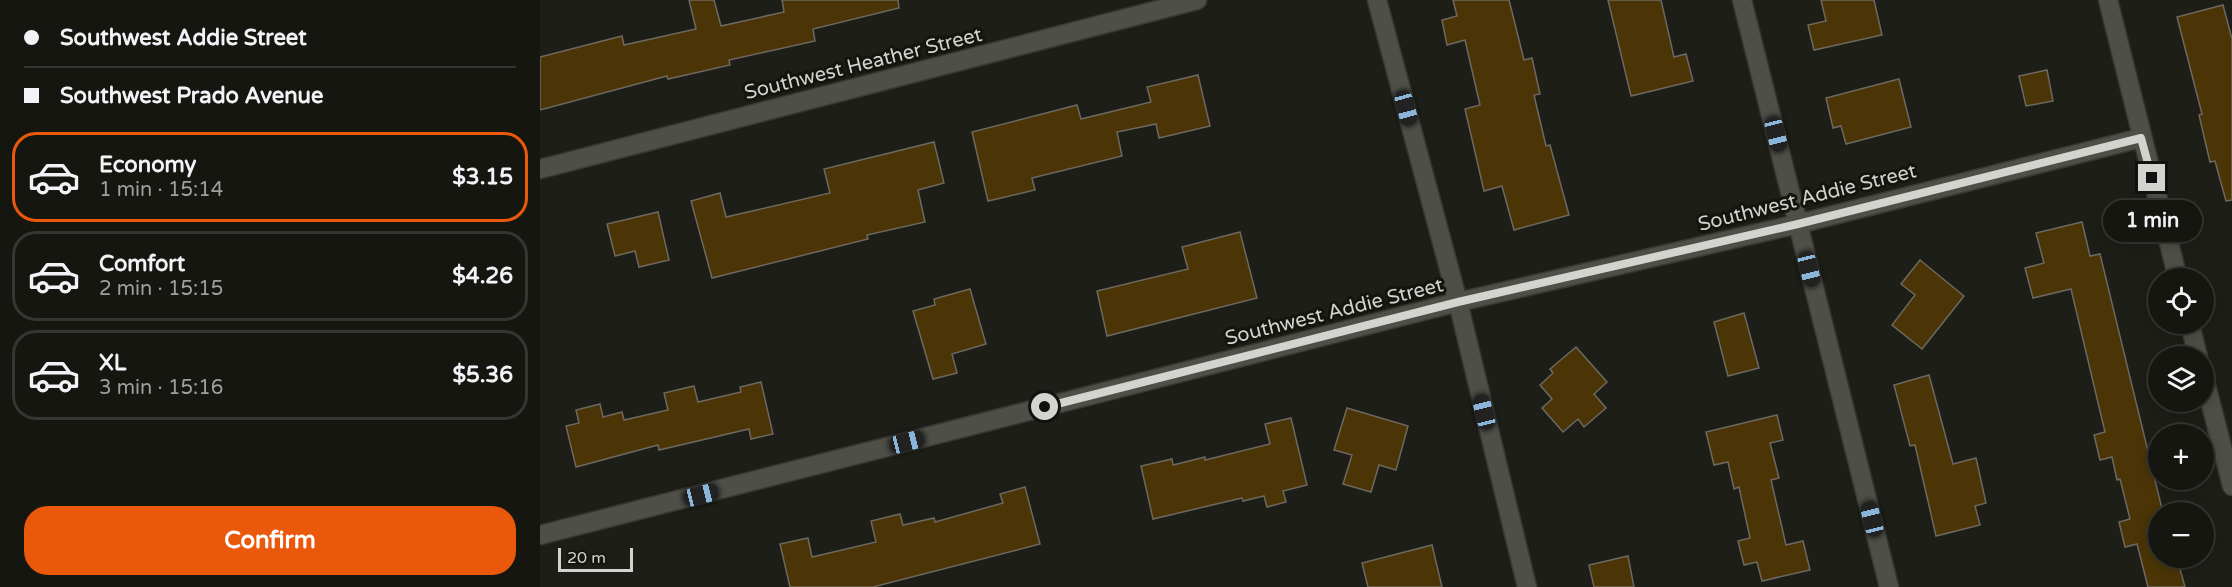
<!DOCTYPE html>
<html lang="en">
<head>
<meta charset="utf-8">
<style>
  body { margin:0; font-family:"Varela Round",sans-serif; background:#23231f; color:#f1f3f6; height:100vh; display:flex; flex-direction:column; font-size:22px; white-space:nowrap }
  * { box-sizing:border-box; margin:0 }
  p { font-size:20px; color:#9e9f9f }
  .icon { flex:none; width:33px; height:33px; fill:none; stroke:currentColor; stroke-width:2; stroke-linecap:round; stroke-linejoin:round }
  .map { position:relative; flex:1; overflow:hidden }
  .details { display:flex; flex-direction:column; background:#161611; width:540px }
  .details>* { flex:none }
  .top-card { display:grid; align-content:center; height:132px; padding:0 24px; background:#161611 }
  .controls { position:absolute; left:1608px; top:268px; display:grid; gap:12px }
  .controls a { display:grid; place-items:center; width:66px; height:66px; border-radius:50%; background:#161611; box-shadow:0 3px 15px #0003,0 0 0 2px #353531; font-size:30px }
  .scale { position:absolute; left:18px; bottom:15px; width:75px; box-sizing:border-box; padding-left:6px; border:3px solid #d3d4cf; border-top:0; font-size:16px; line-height:21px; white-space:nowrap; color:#d3d4cf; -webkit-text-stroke:4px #14150e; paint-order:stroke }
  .end { position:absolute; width:27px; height:27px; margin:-14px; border:8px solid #d3d4cf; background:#111; box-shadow:0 0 0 3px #111 }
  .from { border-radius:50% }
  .bubble { position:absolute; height:42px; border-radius:21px; background:#161611; box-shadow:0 3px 15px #0003,0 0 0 2px #353531; font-size:20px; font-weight:800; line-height:42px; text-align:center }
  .car { position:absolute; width:18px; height:36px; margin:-18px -9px; border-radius:8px; box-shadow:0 0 4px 2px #0007; background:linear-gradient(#222 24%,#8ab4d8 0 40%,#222 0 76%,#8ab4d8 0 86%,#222 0) }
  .top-card b { display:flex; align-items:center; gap:21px; height:57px; font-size:22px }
  .top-card b+b { border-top:2px solid #353531 }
  .top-card i { width:15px; height:15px; background:#f1f3f6 }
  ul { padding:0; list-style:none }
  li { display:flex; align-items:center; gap:18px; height:90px; margin:0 12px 9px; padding:0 12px; border:3px solid #353531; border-radius:24px }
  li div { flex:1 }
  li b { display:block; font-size:22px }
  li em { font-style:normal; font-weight:800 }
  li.current { border-color:#ea580c }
  li>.icon { width:54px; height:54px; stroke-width:1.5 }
  .primary-button { display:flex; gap:12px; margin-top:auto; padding:12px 24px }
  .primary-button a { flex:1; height:69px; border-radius:24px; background:#ea580c; color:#fff; font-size:24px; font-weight:800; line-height:69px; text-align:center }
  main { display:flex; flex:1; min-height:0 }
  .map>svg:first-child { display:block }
  .building { fill:#4b3506; stroke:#6d6860; stroke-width:1.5 }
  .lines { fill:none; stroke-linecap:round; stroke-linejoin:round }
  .street-casing { stroke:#383935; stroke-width:21 }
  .street { stroke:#4e4f47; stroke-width:18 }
  .route { stroke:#d3d4cf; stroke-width:8 }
  .labels { text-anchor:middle; stroke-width:6; stroke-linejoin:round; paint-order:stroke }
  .street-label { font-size:20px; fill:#d3d4cf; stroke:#14150e }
</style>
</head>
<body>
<main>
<section class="details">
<div class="top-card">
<b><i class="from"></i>Southwest Addie Street</b>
<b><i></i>Southwest Prado Avenue</b>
</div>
<ul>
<li class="current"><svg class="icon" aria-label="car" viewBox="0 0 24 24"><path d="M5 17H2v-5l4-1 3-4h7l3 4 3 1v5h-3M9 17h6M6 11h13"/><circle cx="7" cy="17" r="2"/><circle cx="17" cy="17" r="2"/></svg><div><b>Economy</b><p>1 min · 15:14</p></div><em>$3.15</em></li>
<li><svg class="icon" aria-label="car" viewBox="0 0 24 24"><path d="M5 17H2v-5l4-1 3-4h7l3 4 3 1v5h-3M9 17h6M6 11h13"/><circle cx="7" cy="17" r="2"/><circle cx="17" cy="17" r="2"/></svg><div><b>Comfort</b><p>2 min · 15:15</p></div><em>$4.26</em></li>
<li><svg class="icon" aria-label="car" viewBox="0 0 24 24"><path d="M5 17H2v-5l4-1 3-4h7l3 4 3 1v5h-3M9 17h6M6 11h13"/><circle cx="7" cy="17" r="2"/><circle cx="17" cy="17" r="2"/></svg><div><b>XL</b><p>3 min · 15:16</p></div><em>$5.36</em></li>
</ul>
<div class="primary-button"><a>Confirm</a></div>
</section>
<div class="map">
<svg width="1692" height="587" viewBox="0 0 1692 587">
  <rect width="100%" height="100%" fill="#1d1e17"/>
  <!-- building -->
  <g class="building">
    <path d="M149 0H174L181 26 244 12 242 0H358L359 8 273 29 275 41 189 60 190 65 128 79 127 76 0 110V57L82 36 84 45 156 29Z"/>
    <path d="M913 0H969L984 60 992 58 1000 94 994 95 1006 146 1010 145 1029 215 974 230 962 186 944 191 925 109 940 105 925 40 907 45 902 20 917 16Z"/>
    <path d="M1068 0H1121L1134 57 1146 54 1153 81 1091 96Z"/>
    <path d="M1281 0H1334L1342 35 1274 50 1268 25 1286 21Z"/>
    <path d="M1683 5 1692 39V200L1686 201 1675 161 1670 162 1659 115 1662 114 1637 17Z"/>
    <path d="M1507 70 1513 101 1486 106 1479 76Z"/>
    <path d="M658 75 670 126 619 138 616 124 577 132 582 156 492 178 495 190 448 201 432 132 537 105 541 119 611 102 607 87Z"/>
    <path d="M1359 79 1371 127 1306 144 1301 126 1293 128 1286 98Z"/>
    <path d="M394 142 404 183 378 190 385 222 327 235 328 239 172 278 151 201 180 193 186 217 290 193 284 169Z"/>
    <path d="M118 212 129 260 99 267 95 251 75 256 67 224Z"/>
    <path d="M1542 222 1550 256 1560 254 1623 513H1618V558H1637L1645 587H1608L1597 544 1585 547 1579 522 1590 519 1580 479 1577 480 1572 457 1560 460 1554 435 1565 432 1531 289 1493 298 1485 268 1504 263 1496 233Z"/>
    <path d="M700 232 717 298 567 336 557 291 648 269 642 247Z"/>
    <path d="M1380 260 1424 296 1382 349 1352 325 1375 295 1361 284Z"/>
    <path d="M430 289 446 344 412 354 417 373 393 379 373 311 395 305 394 299Z"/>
    <path d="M1204 313 1219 368 1188 376 1174 322Z"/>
    <path d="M1036 347 1067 382 1054 394 1066 408 1044 427 1038 419 1023 432 1002 408 1012 399 1000 385 1013 373 1010 369Z"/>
    <path d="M1389 375 1413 464 1436 458 1446 503 1435 506 1440 525 1396 536 1375 445 1370 446 1354 385Z"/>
    <path d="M221 382 233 434 211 439 209 429 119 450 118 445 36 467 26 426 39 423 36 410 60 404 63 417 82 412 84 420 128 410 124 393 154 386 158 402 201 392 200 387Z"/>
    <path d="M807 408 868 426 856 470 839 465 831 492 803 484 812 455 794 450Z"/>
    <path d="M1237 415 1243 440 1230 443 1239 478 1231 480 1246 545 1263 541 1270 570 1222 581 1217 562 1204 565 1198 541 1210 538 1199 487 1194 489 1188 462 1174 465 1166 432Z"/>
    <path d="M751 418 767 485 743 491 746 502 727 507 724 496 703 501 702 498 613 519 601 466 632 459 633 465 665 457V460L730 444 725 424Z"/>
    <path d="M485 487 500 544 333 587H250L240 544 268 538 272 557 336 542 331 521 360 514 363 525 394 518 395 522 463 503 460 494Z"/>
    <path d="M892 545 902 587H828L822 563Z"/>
    <path d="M1088 556 1094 587H1054L1049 565Z"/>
  </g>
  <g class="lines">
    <defs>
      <g id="street">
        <path d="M837 0 918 302 987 587"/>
        <path d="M1202 0 1349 587"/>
        <path d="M1568 0 1638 279"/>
        <path d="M0 169 657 0"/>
        <path d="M1650 324 1658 357"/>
        <path d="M1664 377 1692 486"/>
        <path d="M0 535 918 302 1258 224 1601 138"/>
      </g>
    </defs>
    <!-- street casing -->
    <use href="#street" class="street-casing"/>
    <!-- street -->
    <use href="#street" class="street"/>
  </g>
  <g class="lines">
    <!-- route -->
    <path class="route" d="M505 407 918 302 1258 224 1601 138 1612 178"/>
  </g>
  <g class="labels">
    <!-- street labels -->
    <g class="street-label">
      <text transform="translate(323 63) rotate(-14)" y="7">Southwest Heather Street</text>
      <text transform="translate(1267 197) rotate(-14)" y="7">Southwest Addie Street</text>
      <text transform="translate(794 311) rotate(-14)" y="7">Southwest Addie Street</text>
    </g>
  </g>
</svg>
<div class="controls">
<a><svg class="icon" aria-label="locate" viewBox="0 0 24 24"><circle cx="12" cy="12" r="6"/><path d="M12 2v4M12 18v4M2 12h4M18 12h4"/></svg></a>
<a><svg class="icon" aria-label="layers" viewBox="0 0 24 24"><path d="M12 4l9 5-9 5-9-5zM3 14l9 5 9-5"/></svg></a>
<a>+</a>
<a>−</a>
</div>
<div class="scale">20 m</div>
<i class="end from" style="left:505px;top:407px"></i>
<i class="end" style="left:1612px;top:178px"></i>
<div class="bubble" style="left:1563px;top:200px;width:99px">1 min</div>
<i class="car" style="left:866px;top:108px;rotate:165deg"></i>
<i class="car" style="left:1236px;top:134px;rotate:166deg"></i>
<i class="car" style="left:1269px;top:269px;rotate:166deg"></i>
<i class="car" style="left:944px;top:412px;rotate:346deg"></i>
<i class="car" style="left:367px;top:442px;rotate:76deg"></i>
<i class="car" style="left:161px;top:495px;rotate:76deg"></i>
<i class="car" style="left:1332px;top:519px;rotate:346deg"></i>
</div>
</main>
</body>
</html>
